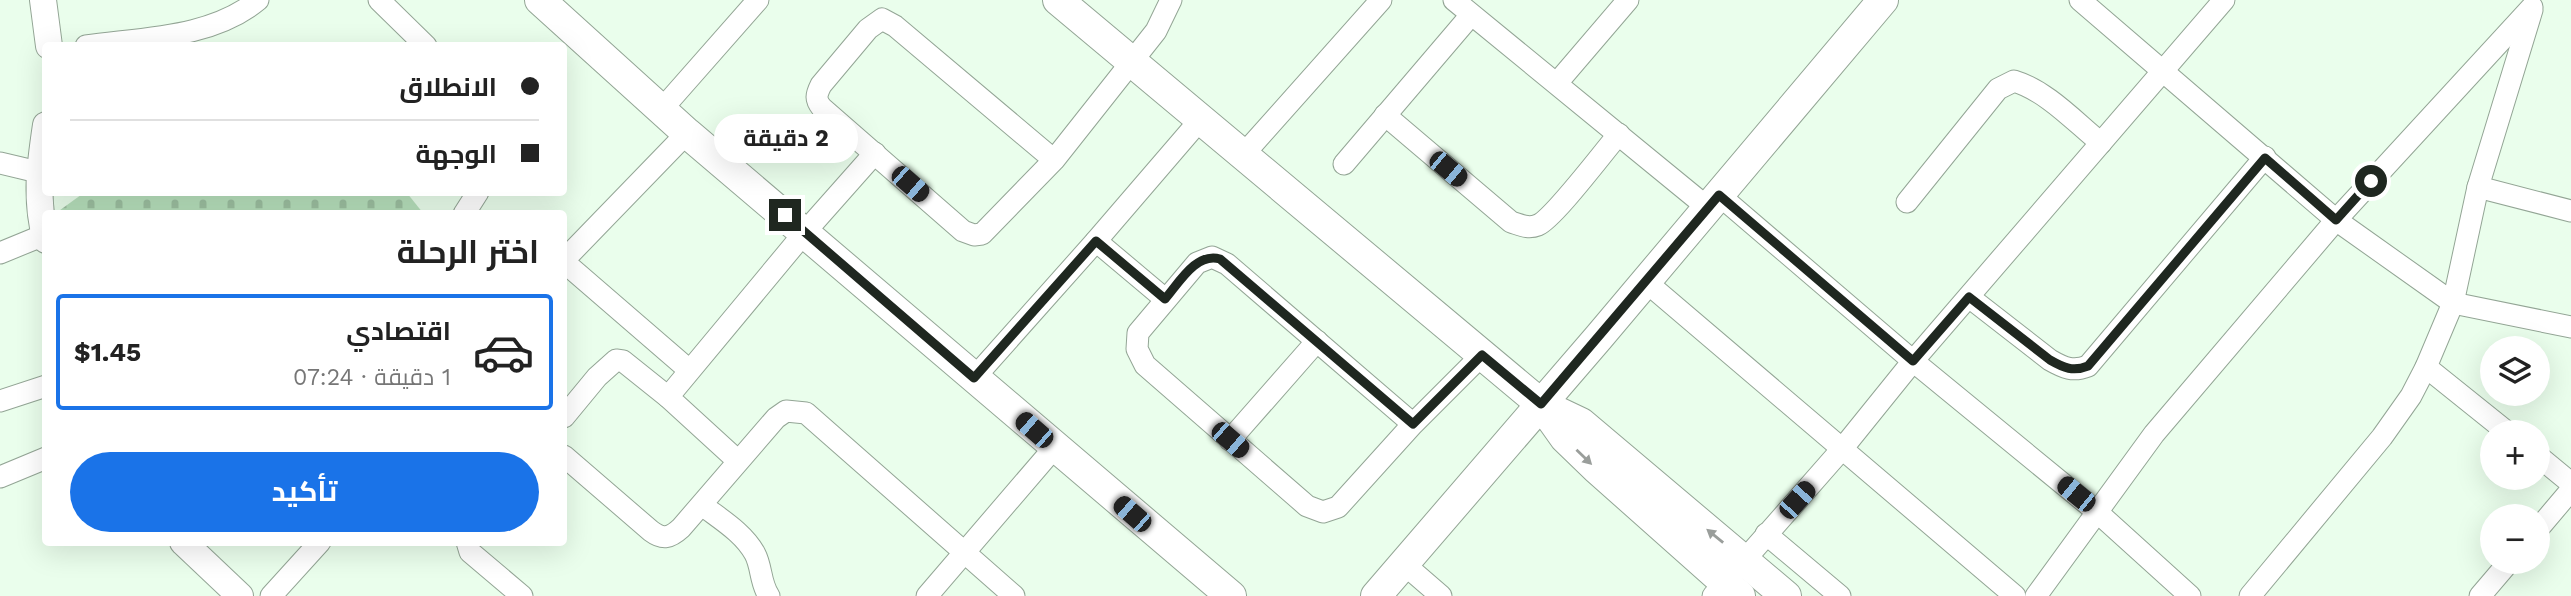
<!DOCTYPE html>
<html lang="ar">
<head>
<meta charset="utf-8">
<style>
  body { margin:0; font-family:"Work Sans",Cairo,sans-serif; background:#f6f6f6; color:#222; direction:rtl; height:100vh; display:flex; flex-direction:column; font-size:26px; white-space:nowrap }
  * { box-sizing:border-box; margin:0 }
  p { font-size:23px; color:#767676 }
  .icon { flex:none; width:38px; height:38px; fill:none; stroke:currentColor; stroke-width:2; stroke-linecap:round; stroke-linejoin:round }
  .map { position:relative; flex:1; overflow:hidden; direction:ltr }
  .details { position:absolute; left:42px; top:210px; width:525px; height:336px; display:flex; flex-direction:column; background:#fff; border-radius:7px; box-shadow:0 7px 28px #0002; direction:rtl }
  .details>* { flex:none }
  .hud { position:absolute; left:42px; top:42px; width:525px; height:154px; border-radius:7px; box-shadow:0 7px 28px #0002; direction:rtl; display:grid; align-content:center; height:154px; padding:0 28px; background:#fff }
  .fabs { position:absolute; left:2480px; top:336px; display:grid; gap:14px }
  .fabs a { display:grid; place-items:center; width:70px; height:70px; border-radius:50%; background:#fff; box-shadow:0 7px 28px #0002; font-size:35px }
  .end { position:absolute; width:32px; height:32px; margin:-16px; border:9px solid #1f2720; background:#fff; box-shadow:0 0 0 4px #fff }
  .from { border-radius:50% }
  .bubble { position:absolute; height:49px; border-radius:24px; background:#fff; box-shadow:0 7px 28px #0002; font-size:23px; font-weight:700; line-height:49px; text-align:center; direction:rtl }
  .car { position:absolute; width:21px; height:42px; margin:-21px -10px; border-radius:9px; box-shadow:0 0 5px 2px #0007; background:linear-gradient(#222 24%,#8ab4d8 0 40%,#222 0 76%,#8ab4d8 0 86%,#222 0) }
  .hud b { display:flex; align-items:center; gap:24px; height:66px; font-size:26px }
  .hud b+b { border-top:2px solid #e0e0e0 }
  .hud i { width:18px; height:18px; background:#222 }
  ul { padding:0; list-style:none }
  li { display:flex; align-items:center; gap:21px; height:116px; margin:0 14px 10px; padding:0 14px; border:4px solid transparent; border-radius:7px }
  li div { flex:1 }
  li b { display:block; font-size:26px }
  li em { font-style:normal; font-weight:700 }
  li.active { border-color:#1a73e8 }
  li>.icon { width:63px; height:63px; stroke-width:1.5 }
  h2 { padding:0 28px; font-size:32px; line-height:84px }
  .action { display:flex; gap:14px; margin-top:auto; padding:14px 28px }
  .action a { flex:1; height:80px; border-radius:42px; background:#1a73e8; color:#fff; font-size:28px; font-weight:700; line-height:80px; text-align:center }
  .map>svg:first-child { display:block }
  .cemetery { fill:url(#cemetery-stones) }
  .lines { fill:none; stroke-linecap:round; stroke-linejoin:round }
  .minor-casing { stroke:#93a595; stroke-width:23 }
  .tertiary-casing { stroke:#93a595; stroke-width:28 }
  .secondary-casing { stroke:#93a595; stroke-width:32 }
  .minor { stroke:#fff; stroke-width:21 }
  .tertiary { stroke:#fff; stroke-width:26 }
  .secondary { stroke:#fff; stroke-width:30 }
  .oneway { fill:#9a9e9b }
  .route { stroke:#1f2720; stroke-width:9 }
</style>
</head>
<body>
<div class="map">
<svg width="2571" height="596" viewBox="0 0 2571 596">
  <defs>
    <pattern id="cemetery-stones" width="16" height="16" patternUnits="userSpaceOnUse" patternTransform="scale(1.75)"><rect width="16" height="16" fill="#b7e0bc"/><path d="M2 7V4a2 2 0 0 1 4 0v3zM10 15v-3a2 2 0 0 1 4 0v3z" fill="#9dc0a1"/></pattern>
  </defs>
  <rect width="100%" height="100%" fill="#eafeec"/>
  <!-- cemetery -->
  <path class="cemetery" d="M85 192 407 193 423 213H56Z"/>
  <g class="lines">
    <defs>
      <g id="minor">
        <path d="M379 0 426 46"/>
        <path d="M1454 0 1708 208"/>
        <path d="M2080 0 2336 220 2453 303 2571 327"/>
        <path d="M86 46C143 38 212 38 258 0"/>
        <path d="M1557 83 1628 0"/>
        <path d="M662 109 758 0"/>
        <path d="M1385 115 1511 222C1521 225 1528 229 1538 225 1554 218 1604 151 1619 134"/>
        <path d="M1243 155 1381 0"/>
        <path d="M1054 160 895 26 882 19 868 29 821 85C816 95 815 99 822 108L963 231 974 235 982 234 1054 160 1156 31 1171 0"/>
        <path d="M0 163 38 172"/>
        <path d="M1344 164 1471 15"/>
        <path d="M2478 187 2571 211"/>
        <path d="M1719 195 1913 361 2096 511 2190 596"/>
        <path d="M1907 202 1998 89 2014 81C2047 91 2075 122 2101 143"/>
        <path d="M464 214 478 192"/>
        <path d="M1096 241 1165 299"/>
        <path d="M0 253 44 235"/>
        <path d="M564 260 687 133"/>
        <path d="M564 262 689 370"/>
        <path d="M1645 281 2015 596"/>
        <path d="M1969 297 2050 360C2064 368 2073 372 2088 366L2265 157"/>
        <path d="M2426 367 2507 432"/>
        <path d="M974 378 1096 241 1200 120"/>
        <path d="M0 401 46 386"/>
        <path d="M564 417 597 377 616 360 623 361 668 397"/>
        <path d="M1413 424 1227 264 1212 257 1197 263 1138 333 1137 349 1145 365 1307 506 1323 512 1338 507 1413 424 1482 355"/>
        <path d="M1230 440 1317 341"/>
        <path d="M564 456 651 531C663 540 670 538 681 528L776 418 786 411 806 413 1014 596"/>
        <path d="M2538 456 2571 483"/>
        <path d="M738 461 668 397 805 232 875 153"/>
        <path d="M0 477 46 458"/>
        <path d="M702 505C720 519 744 533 755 554 762 567 760 583 769 596"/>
        <path d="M2538 529 2571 490"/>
        <path d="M1766 534 1840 596"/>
        <path d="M467 542 470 552 522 596"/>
        <path d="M1404 564 1441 596"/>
        <path d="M271 596 320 542"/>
        <path d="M927 596 1054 448"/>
        <path d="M1713 596 1842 449 1913 361 2224 0"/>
        <path d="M2036 596 2154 434 2336 220 2532 7"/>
        <path d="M2250 596 2382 437 2411 396 2426 367 2453 303 2478 187 2532 10"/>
        <path d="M2480 596 2509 562"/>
      </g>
      <g id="tertiary">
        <path d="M43 0 49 46"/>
        <path d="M46 125C40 165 35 200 46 240"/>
        <path d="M183 542 240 596"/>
      </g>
      <g id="secondary">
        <path d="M540 0 687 133 1231 596"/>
        <path d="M1058 0 1541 404 1581 423 1786 596"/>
        <path d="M1543 407 1565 438 1596 468 1740 596"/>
        <path d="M1376 596 1599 337 1883 0"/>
      </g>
    </defs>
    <!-- minor casing -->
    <use href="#minor" class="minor-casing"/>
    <!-- tertiary casing -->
    <use href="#tertiary" class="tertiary-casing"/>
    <!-- secondary casing -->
    <use href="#secondary" class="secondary-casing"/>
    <!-- minor -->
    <use href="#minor" class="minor"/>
    <!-- tertiary -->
    <use href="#tertiary" class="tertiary"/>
    <!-- secondary -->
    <use href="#secondary" class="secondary"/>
  </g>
  <!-- one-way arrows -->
  <defs><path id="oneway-solid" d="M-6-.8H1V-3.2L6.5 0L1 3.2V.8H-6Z" transform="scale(1.75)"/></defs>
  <g class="oneway">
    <use href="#oneway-solid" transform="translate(1584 457) rotate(44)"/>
    <use href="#oneway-solid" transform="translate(1715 536) rotate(-141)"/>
  </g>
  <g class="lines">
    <!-- route -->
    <path class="route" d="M785 215 974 378 1096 241 1165 299C1179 283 1196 252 1220 259L1413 424 1482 355 1541 404 1719 195 1913 361 1969 297 2050 360C2064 368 2073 372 2088 366L2265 158 2336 220 2371 181"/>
  </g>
</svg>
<div class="fabs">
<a><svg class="icon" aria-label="layers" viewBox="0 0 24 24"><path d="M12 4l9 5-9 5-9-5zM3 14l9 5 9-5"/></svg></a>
<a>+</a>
<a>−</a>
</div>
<i class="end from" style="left:2371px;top:181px"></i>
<i class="end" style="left:785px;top:215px"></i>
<div class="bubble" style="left:714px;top:114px;width:144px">2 دقيقة</div>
<i class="car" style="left:1448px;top:169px;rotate:130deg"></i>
<i class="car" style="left:910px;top:184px;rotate:131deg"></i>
<i class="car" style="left:1034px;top:430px;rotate:311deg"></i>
<i class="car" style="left:1230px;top:440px;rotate:131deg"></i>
<i class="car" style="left:2076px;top:494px;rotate:309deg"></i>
<i class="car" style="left:1797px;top:500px;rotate:42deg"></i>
<i class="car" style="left:1132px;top:514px;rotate:311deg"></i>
<div class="hud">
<b><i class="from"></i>الانطلاق</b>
<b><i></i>الوجهة</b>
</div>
<section class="details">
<h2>اختر الرحلة</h2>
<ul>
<li class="active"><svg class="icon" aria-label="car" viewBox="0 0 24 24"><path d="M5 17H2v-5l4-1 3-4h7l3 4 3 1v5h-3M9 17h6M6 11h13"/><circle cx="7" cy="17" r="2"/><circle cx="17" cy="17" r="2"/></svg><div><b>اقتصادي</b><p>1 دقيقة · 07:24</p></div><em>$1.45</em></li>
</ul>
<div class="action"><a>تأكيد</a></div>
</section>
</div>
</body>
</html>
